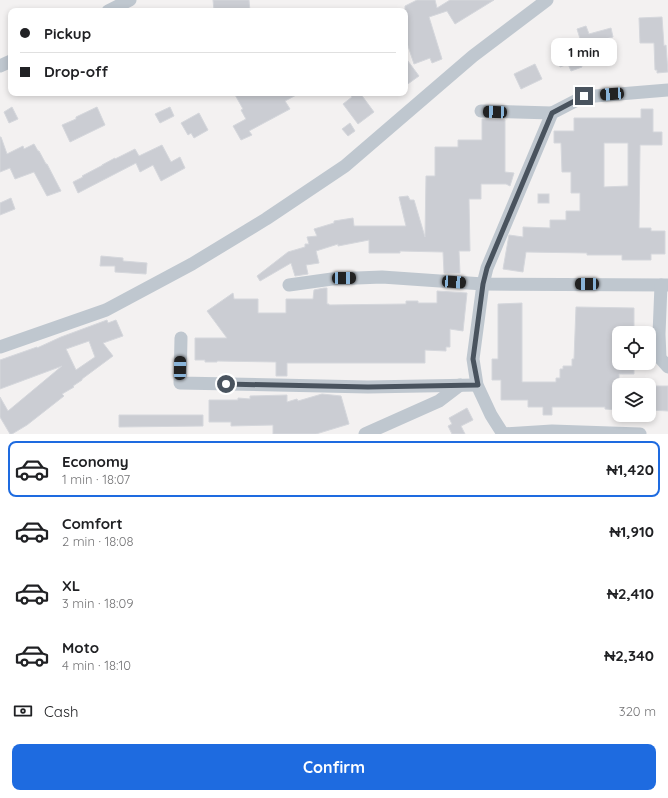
<!DOCTYPE html>
<html lang="en">
<head>
<meta charset="utf-8">
<style>
  body { margin:0; font-family:Quicksand,sans-serif; background:#f2f2f2; color:#202124; height:100vh; display:flex; flex-direction:column; font-size:15px; white-space:nowrap }
  * { box-sizing:border-box; margin:0 }
  p { font-size:13px; color:#757577 }
  .icon { flex:none; width:22px; height:22px; fill:none; stroke:currentColor; stroke-width:2; stroke-linecap:round; stroke-linejoin:round }
  .map { position:relative; height:434px; overflow:hidden }
  .side { display:flex; flex-direction:column; background:#fff; flex:1 }
  .side>* { flex:none }
  .top-card { position:absolute; left:8px; top:8px; width:400px; height:88px; border-radius:8px; box-shadow:0 2px 6px #0003; display:grid; align-content:center; height:88px; padding:0 12px; background:#fff }
  .fabs { position:absolute; left:612px; top:326px; display:grid; gap:8px }
  .fabs a { display:grid; place-items:center; width:44px; height:44px; border-radius:8px; background:#fff; box-shadow:0 2px 6px #0003; font-size:20px }
  .end { position:absolute; width:18px; height:18px; margin:-9px; border:5px solid #49535e; background:#fff; box-shadow:0 0 0 2px #fff }
  .from { border-radius:50% }
  .bubble { position:absolute; height:28px; border-radius:8px; background:#fff; box-shadow:0 2px 6px #0003; font-size:13px; font-weight:800; line-height:28px; text-align:center }
  .car { position:absolute; width:12px; height:24px; margin:-12px -6px; border-radius:5px; box-shadow:0 0 3px 1px #0007; background:linear-gradient(#222 24%,#8ab4d8 0 40%,#222 0 76%,#8ab4d8 0 86%,#222 0) }
  .top-card b { display:flex; align-items:center; gap:14px; height:38px; font-size:15px }
  .top-card b+b { border-top:1px solid #e0e0e0 }
  .top-card i { width:10px; height:10px; background:#202124 }
  ul { padding:7px 0 0; list-style:none }
  li { display:flex; align-items:center; gap:12px; height:56px; margin:0 8px 6px; padding:0 4px; border:2px solid transparent; border-radius:8px }
  li div { flex:1 }
  li b { display:block; font-size:15px }
  li em { font-style:normal; font-weight:800 }
  li.on { border-color:#1e6be0 }
  li>.icon { width:36px; height:36px; stroke-width:1.5 }
  .pay { display:flex; align-items:center; gap:10px; height:44px; padding:0 12px; font-size:15px }
  .pay p { margin-inline-start:auto }
  .button { display:flex; gap:8px; margin-top:auto; padding:8px 12px }
  .button a { flex:1; height:46px; border-radius:8px; background:#1e6be0; color:#fff; font-size:16px; font-weight:800; line-height:46px; text-align:center }
  .map>svg:first-child { display:block }
  .building { fill:#cbcdd3; stroke:#d5d7dc; fill-rule:evenodd }
  .lines { fill:none; stroke-linecap:round; stroke-linejoin:round }
  .minor { stroke:#bfc7cf; stroke-width:13 }
  .route { stroke:#49535e; stroke-width:5 }
</style>
</head>
<body>
<div class="map">
<svg width="668" height="434" viewBox="0 0 668 434">
  <rect width="100%" height="100%" fill="#f3f1f1"/>
  <!-- building -->
  <g class="building">
    <path d="M213 0H249L250 11H214Z"/>
    <path d="M417 0H435L437 8 450 0H494L455 24 447 11 429 17 442 59 432 63 430 58 414 64 405 37V6Z"/>
    <path d="M662 17 664 46 666 45 668 72 657 73V70H655L654 43H640L639 18Z"/>
    <path d="M586 26 589 34 611 28 613 37 582 45 577 29Z"/>
    <path d="M579 40 586 58 580 60 582 67 571 71 568 64 560 67 554 49Z"/>
    <path d="M405 57 419 76 405 86Z"/>
    <path d="M535 64 542 79 521 89 514 74Z"/>
    <path d="M234 93H300L285 101 290 109 249 131 252 135 241 140 233 126 246 119 241 110 243 109Z"/>
    <path d="M349 93H360L374 112 358 124 343 104 352 97Z"/>
    <path d="M12 107 18 119 9 123 4 112Z"/>
    <path d="M97 107 105 125 70 142 62 125 76 119V117Z"/>
    <path d="M170 107 174 116 160 123 155 114Z"/>
    <path d="M641 109H653V132H662V145H640V148L639 228H651V231H665V254H651V260H622V255H587V253L526 252 523 272 503 269 509 235 523 237V227L550 228V220H566V211H580V193H571V172H562L561 143H554V131H574V118H641ZM604 143H628V186L604 187Z"/>
    <path d="M199 113 208 130 194 138 191 133 188 135 181 123Z"/>
    <path d="M482 119 505 120V172L514 173 510 186 506 184H481V199H469L470 251H459L460 273H444L443 252 400 251V253H369V240L338 246V244L316 251 319 263 306 265 308 274 295 276 291 263 260 281 257 276 288 252 305 247V244H309L307 237 317 236 314 229 334 223V221L353 218 354 226H406L399 197 408 196 410 200H414L425 237 426 176H435V147H458V140H482Z"/>
    <path d="M350 123 355 131 348 136 342 129Z"/>
    <path d="M0 137H1L7 154 23 146 24 149 34 144 38 151H39L46 164H47L61 191 47 196 34 172 15 179 10 168 0 172Z"/>
    <path d="M162 145 171 162 180 157 185 168 161 181 153 165 140 172 136 163 78 193 73 182 83 177 82 176 103 165H102L115 158V159L135 149 139 156Z"/>
    <rect x="538" y="194" width="11" height="9"/>
    <path d="M11 198 15 209 0 215V203Z"/>
    <path d="M101 256 123 258V261L147 263 146 274 115 272V266H100Z"/>
    <path d="M324 288H327V304H329V305L406 304V301H418V303H437V291L467 293 463 331 450 329V347H446V351L425 350V363H287V376H276V362L217 361V362H205V360H195V338H227L207 311 233 293 234 299H258V313H286V299H313L314 290Z"/>
    <path d="M522 303V382H556V378H560V369H563V366H572V359H574L576 307 634 308V333H619V343H613V363H634V374H619V410L605 409V407H552V415H543V407H528V400H501V380H492V359H498V304Z"/>
    <path d="M107 320 108 323 116 320 123 336 103 343 113 356 82 379V380L73 386 74 387 62 394 64 396 27 425 12 434H10L0 417V397L8 411 62 366 0 389V360L37 347V348L61 337ZM89 341 95 357 76 370 66 349Z"/>
    <path d="M649 386H668V411L649 410Z"/>
    <path d="M322 394 341 396 349 424 316 434H273V425L231 426V422H209V400H238V398L250 399V396L287 395V402L297 399 298 401Z"/>
    <path d="M467 408 473 420 461 426 465 434H452L448 426 452 424 449 418Z"/>
    <path d="M119 415H203V426L119 427Z"/>
  </g>
  <g class="lines">
    <!-- minor -->
    <g class="minor">
      <path d="M108 11 130 0"/>
      <path d="M0 66 11 61"/>
      <path d="M481 111 552 113"/>
      <path d="M289 285 332 279 382 277 483 284 668 285"/>
      <path d="M661 285 659 334 660 358 668 367"/>
      <path d="M181 338 180 383 368 387 477 385"/>
      <path d="M0 347 106 310 192 264 266 219 345 166 473 56 547 0"/>
      <path d="M365 434 439 401 460 385"/>
      <path d="M503 434 491 415 477 385 473 359 483 284 487 268 552 113 583 97 668 90"/>
      <path d="M503 434 552 431 640 434"/>
    </g>
  </g>
  <g class="lines">
    <!-- route -->
    <path class="route" d="M226 384 368 387 478 385 473 359 483 284 487 268 552 113 584 96"/>
  </g>
</svg>
<div class="fabs">
<a><svg class="icon" aria-label="locate" viewBox="0 0 24 24"><circle cx="12" cy="12" r="6"/><path d="M12 2v4M12 18v4M2 12h4M18 12h4"/></svg></a>
<a><svg class="icon" aria-label="layers" viewBox="0 0 24 24"><path d="M12 4l9 5-9 5-9-5zM3 14l9 5 9-5"/></svg></a>
</div>
<i class="end from" style="left:226px;top:384px"></i>
<i class="end" style="left:584px;top:96px"></i>
<div class="bubble" style="left:551px;top:38px;width:66px">1 min</div>
<i class="car" style="left:612px;top:94px;rotate:266deg"></i>
<i class="car" style="left:495px;top:112px;rotate:272deg"></i>
<i class="car" style="left:344px;top:278px;rotate:89deg"></i>
<i class="car" style="left:454px;top:282px;rotate:94deg"></i>
<i class="car" style="left:587px;top:284px;rotate:270deg"></i>
<i class="car" style="left:180px;top:368px;rotate:1deg"></i>
<div class="top-card">
<b><i class="from"></i>Pickup</b>
<b><i></i>Drop-off</b>
</div>
</div>
<section class="side">
<ul>
<li class="on"><svg class="icon" aria-label="car" viewBox="0 0 24 24"><path d="M5 17H2v-5l4-1 3-4h7l3 4 3 1v5h-3M9 17h6M6 11h13"/><circle cx="7" cy="17" r="2"/><circle cx="17" cy="17" r="2"/></svg><div><b>Economy</b><p>1 min · 18:07</p></div><em>₦1,420</em></li>
<li><svg class="icon" aria-label="car" viewBox="0 0 24 24"><path d="M5 17H2v-5l4-1 3-4h7l3 4 3 1v5h-3M9 17h6M6 11h13"/><circle cx="7" cy="17" r="2"/><circle cx="17" cy="17" r="2"/></svg><div><b>Comfort</b><p>2 min · 18:08</p></div><em>₦1,910</em></li>
<li><svg class="icon" aria-label="car" viewBox="0 0 24 24"><path d="M5 17H2v-5l4-1 3-4h7l3 4 3 1v5h-3M9 17h6M6 11h13"/><circle cx="7" cy="17" r="2"/><circle cx="17" cy="17" r="2"/></svg><div><b>XL</b><p>3 min · 18:09</p></div><em>₦2,410</em></li>
<li><svg class="icon" aria-label="car" viewBox="0 0 24 24"><path d="M5 17H2v-5l4-1 3-4h7l3 4 3 1v5h-3M9 17h6M6 11h13"/><circle cx="7" cy="17" r="2"/><circle cx="17" cy="17" r="2"/></svg><div><b>Moto</b><p>4 min · 18:10</p></div><em>₦2,340</em></li>
</ul>
<div class="pay"><svg class="icon" aria-label="cash" viewBox="0 0 24 24"><path d="M3 7h18v10H3z"/><circle cx="12" cy="12" r="2"/></svg>Cash<p>320 m</p></div>
<div class="button"><a>Confirm</a></div>
</section>
</body>
</html>
